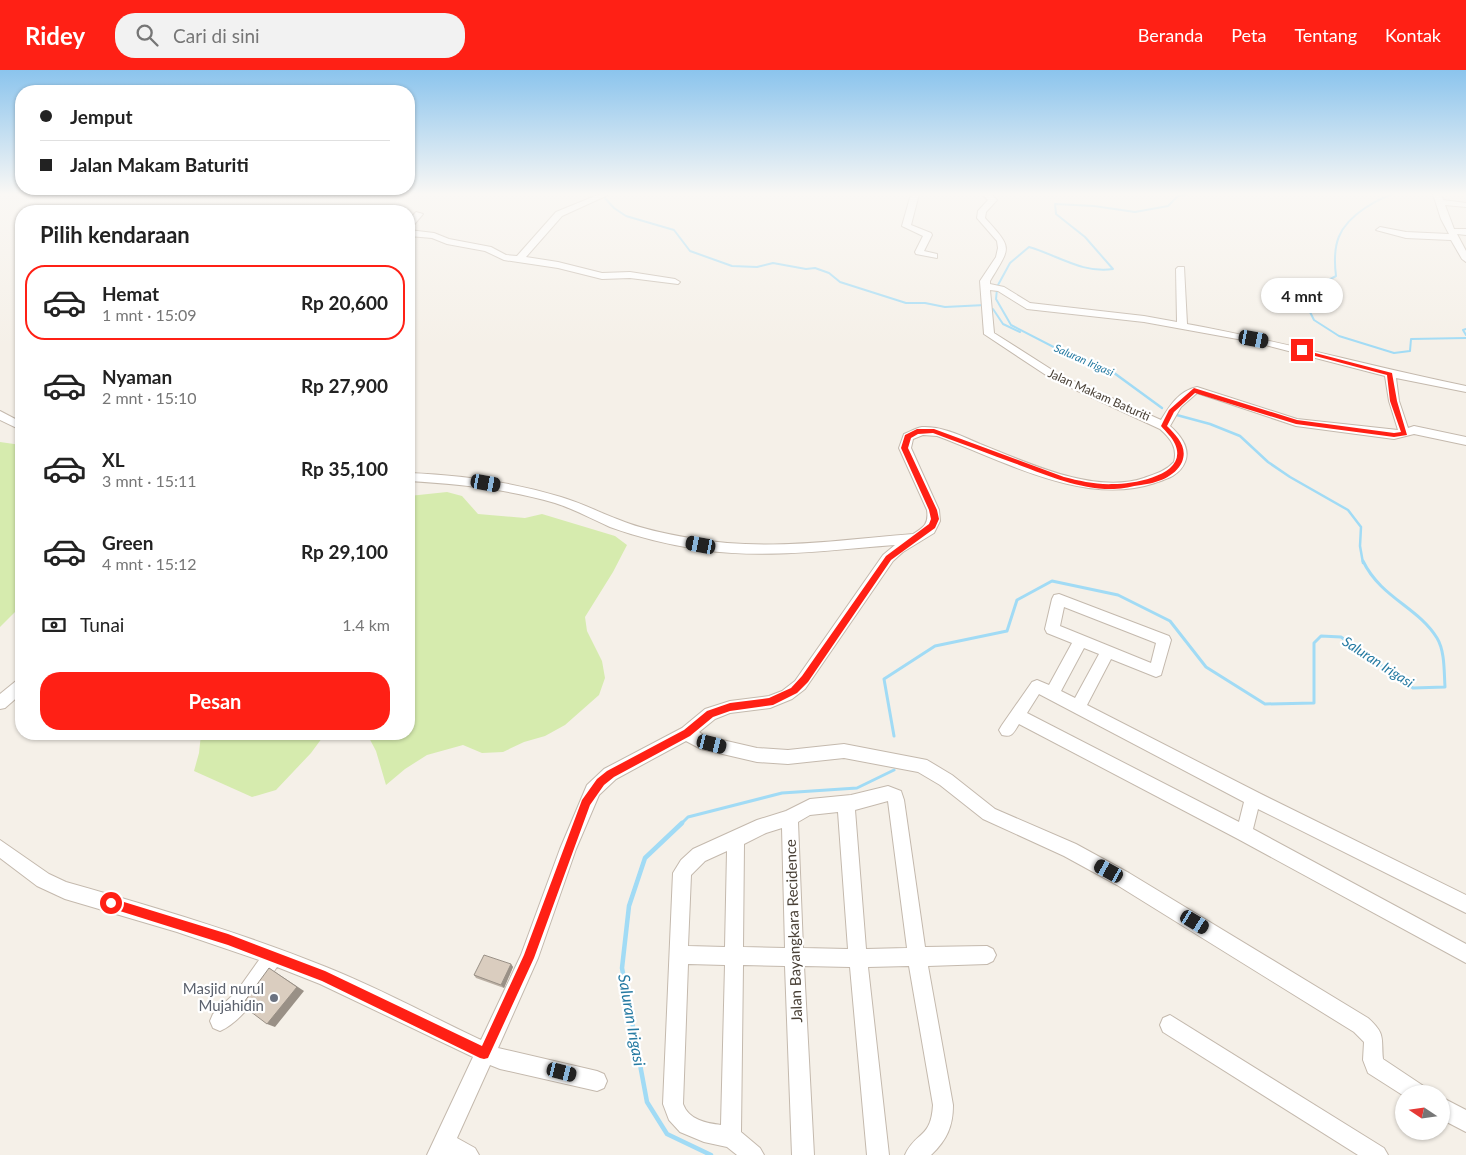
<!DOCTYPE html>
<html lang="id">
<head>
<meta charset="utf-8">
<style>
  body { margin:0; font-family:Lato,sans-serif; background:#f2f2f2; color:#222; height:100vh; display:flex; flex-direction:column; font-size:19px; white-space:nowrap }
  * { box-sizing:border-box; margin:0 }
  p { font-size:16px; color:#767676 }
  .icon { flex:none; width:28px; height:28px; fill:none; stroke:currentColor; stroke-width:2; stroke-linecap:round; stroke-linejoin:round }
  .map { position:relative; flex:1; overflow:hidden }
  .side { position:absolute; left:15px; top:135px; width:400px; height:535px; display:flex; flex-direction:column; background:#fff; border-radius:20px; box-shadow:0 1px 4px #0004 }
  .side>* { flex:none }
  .banner { position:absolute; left:15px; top:15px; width:400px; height:110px; border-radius:20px; box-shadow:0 1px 4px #0004; display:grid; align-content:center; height:110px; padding:0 25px; background:#fff }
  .needle { width:32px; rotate:283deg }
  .controls { position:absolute; left:1395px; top:1015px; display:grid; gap:10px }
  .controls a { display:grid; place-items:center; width:55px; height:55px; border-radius:50%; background:#fff; box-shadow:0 1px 4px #0004; font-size:25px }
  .end { position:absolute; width:22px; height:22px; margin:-11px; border:6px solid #ff2015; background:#fff; box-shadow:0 0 0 2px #fff }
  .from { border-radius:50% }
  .bubble { position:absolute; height:35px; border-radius:18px; background:#fff; box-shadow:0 1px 4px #0004; font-size:16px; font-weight:700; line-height:35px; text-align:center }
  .car { position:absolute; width:15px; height:30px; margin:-15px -8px; border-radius:6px; box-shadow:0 0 4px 1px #0007; background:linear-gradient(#222 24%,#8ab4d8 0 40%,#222 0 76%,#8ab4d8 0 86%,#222 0) }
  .banner b { display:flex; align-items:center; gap:18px; height:48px; font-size:19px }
  .banner b+b { border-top:1px solid #e0e0e0 }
  .banner i { width:12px; height:12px; background:#222 }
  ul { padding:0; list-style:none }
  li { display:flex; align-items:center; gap:15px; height:75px; margin:0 10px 8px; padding:0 15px; border:2px solid transparent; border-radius:20px }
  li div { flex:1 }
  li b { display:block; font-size:19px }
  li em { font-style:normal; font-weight:700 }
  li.current { border-color:#ff2015 }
  li>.icon { width:45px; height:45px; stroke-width:1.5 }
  h2 { padding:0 25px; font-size:22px; line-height:60px }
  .pay { display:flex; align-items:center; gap:12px; height:55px; padding:0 25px; font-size:19px }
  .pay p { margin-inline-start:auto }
  .primary-button { display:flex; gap:10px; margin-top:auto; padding:10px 25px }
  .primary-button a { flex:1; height:58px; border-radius:20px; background:#ff2015; color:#fff; font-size:20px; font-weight:700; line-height:58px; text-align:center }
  header { display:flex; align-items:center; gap:30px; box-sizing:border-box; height:70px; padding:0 25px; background:#ff2015; color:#fff }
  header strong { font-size:24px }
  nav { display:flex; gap:28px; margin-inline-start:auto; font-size:18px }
  .search { width:350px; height:45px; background:#f2f2f2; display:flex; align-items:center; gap:12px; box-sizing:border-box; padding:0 18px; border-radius:20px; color:#767676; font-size:19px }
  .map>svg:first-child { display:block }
  .green { fill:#d6ebae }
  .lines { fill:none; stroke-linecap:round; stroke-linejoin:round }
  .stream-far3 { stroke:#a1dbf5; stroke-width:2 }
  .stream-far2 { stroke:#a1dbf5; stroke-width:2.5 }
  .stream-far1 { stroke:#a1dbf5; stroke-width:3 }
  .stream { stroke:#a1dbf5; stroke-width:4.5 }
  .minor-casing { stroke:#c4b9ad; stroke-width:2 }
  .minor { fill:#fff; fill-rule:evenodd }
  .wall { fill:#bbb0a4 }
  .shaded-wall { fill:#999086 }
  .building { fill:#dacdbf; stroke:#999086 }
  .route { fill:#ff2015 }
  .worship-dot { fill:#6b7280; stroke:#fff; stroke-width:2 }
  .labels { text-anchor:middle; stroke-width:4.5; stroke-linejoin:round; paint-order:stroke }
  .far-water-label { font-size:11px; font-style:italic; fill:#257aa2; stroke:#fff }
  .street-label { font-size:12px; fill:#494036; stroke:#fff }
  .water-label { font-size:14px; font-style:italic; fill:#257aa2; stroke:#fff }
  .near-street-label { font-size:15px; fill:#494036; stroke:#fff }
  .near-worship-label { font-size:15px; fill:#5b616d; stroke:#fff; text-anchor:end }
  .near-water-label { font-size:16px; font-style:italic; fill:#257aa2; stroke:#fff }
</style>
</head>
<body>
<header>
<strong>Ridey</strong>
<div class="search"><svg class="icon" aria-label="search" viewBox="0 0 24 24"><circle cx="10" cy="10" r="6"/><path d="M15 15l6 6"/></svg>Cari di sini</div>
<nav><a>Beranda</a><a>Peta</a><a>Tentang</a><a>Kontak</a></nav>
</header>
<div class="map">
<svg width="1466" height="1085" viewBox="0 0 1466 1085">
  <rect width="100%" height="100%" fill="#f5f0e8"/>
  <!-- green -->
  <g class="green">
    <path d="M0 372 21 375V536L0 557Z"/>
    <path d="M447 422 462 426 478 444 525 448 542 444 615 466 627 475 613 502 585 547 587 561 602 591 605 608 599 625 565 655 545 666 524 672 503 682 482 683 463 675 427 685 405 699 386 715 376 681 367 664H409V426Z"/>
    <path d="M201 664H325L311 683 276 720 252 727 194 701 199 683Z"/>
  </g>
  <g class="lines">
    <!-- stream-far3 -->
    <g class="stream-far3">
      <path d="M1394 124C1383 127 1374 132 1365 138 1338 156 1332 174 1336 206L1325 212 1304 230 1314 250 1339 266 1394 283 1410 281 1411 269 1466 268"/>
      <path d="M603 126 614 138 626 146 674 160 690 181 732 196 757 197 773 193 806 199 815 198 829 203 840 212 906 233H925L945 237 985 235"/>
      <path d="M998 215 1010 193 1029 177C1057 185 1083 204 1113 199L1085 167 1056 144 1055 134 1094 136 1135 142 1168 136 1178 126 1191 124"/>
      <path d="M997 219 996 229 1011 255 1073 287"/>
      <path d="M993 239 1003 254 1020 262"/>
      <path d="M1466 259 1463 260 1466 265"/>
    </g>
    <!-- stream-far2 -->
    <g class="stream-far2">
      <path d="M1070 285 1110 300 1162 338"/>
      <path d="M1173 344 1210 354 1240 366 1268 392 1290 407 1348 440 1361 457 1360 476 1363 493"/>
    </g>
    <!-- stream-far1 -->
    <g class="stream-far1">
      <path d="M894 666 884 609 935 576 1007 561 1017 530 1052 511 1118 525 1170 551 1206 597 1265 634 1314 633V573L1321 566 1341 567 1413 618 1445 617C1444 602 1445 581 1437 568 1418 537 1381 528 1363 491"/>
      <path d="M681 754 688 747 782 723 857 718 894 700"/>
    </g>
    <!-- stream -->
    <path class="stream" d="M682 753 645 788 629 836 622 898 647 1032 667 1064 711 1085"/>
    <defs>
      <g id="minor">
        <path d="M600 124H610L562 146 526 187 558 192 602 203 630 202 675 209 680 212 678 214 630 208 602 209 558 198 504 190 485 181 447 174 432 168 409 166V160L434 163 449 169 491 177 506 185 517 186 556 142Z"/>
        <path d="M911 124H919L911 155 931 163 932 165 924 181 937 184V188L916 184 915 182 923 166 902 156Z"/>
        <path d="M982 124H991L997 130 986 142 985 148C1013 179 1011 176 990 211V214L1004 217 1030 233 1144 246 1177 252 1176 199 1178 197H1184L1187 254C1281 271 1372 297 1466 316V322L1396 308 1399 331 1408 358 1414 356 1466 367V375L1414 364 1394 369 1296 356 1197 323 1181 337 1170 356C1179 364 1191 378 1185 392 1180 405 1167 409 1155 413 1084 437 1003 390 937 366L923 365 913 369 911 378 939 440 940 451 934 463 903 482 893 491 805 619 792 629 770 638 730 643 715 649 699 662 705 666 757 678 788 680 844 674 927 690 952 705 995 739 1076 774 1129 803 1368 948C1386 964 1381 968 1383 989L1425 1017 1428 1024H1404V1026L1368 1003 1363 990 1364 972 1354 962 1117 815 1064 786 983 749 940 715 918 702 844 688 788 694 757 692 701 679 686 671 616 709 599 725 576 779 538 888 498 978 597 1001 604 1004 607 1011 604 1018 597 1021 500 999 490 995 457 1068 475 1078 479 1085H427L473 987 320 914 277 897C262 918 245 950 220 961L213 958 210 951 213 944 237 921 259 890 177 862 65 829 37 816 0 788V770L49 804 66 812C154 837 242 863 326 897 379 918 430 946 481 970L521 885 560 779 587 715 604 699 682 658 705 639 730 631 769 626 782 621 795 611 883 485 895 475C830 480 766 489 702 480 671 475 640 468 610 457 592 449 574 439 555 433 508 419 458 414 409 411V403C460 405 512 412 561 427 581 433 599 442 617 449 641 459 666 464 690 468 764 482 839 470 913 464 924 457 929 454 927 440L899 378 904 364C909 362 916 358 922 357 942 356 962 366 980 374 1026 392 1094 425 1144 408 1155 404 1166 401 1174 392 1178 377 1170 368 1160 359L1052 309 984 264 980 211 996 187 998 178 997 171 977 148 978 141 988 130ZM990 220 998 221 1027 239 1144 252 1254 272 1385 306 1389 331 1398 360 1297 349 1197 317C1179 321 1170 335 1161 350L1060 305 994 263Z"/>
        <path d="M1433 124H1441L1443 130 1466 133V137L1445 135 1454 159H1466V165L1457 164 1466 181V192L1462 189 1451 170 1406 168 1376 160 1380 157 1406 162 1449 164 1441 149Z"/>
        <path d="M416 142 423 144 412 157 409 158V150Z"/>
        <path d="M0 341 21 352V360L0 350Z"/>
        <path d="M1059 524 1169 566 1171 570 1161 605 1156 607 1111 589 1087 635 1259 723 1466 825V843L1258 739 1253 759 1466 874V893L1238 769 1019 654C1014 662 1012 668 1002 665L999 660 1002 655 1032 612 1037 610 1049 615 1072 573 1047 563 1045 559 1052 529 1054 525ZM1064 537 1156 573 1151 593 1060 556ZM1084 578 1099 584 1075 628 1061 621ZM1039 624 1244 732 1239 752 1027 643Z"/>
        <path d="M21 609V624L5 638 0 639V624L16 611Z"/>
        <path d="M888 716 901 721 904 730 925 877 987 876 993 879 996 885 993 891 987 894 928 896 953 1035C953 1056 947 1070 931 1085H905C916 1061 931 1069 933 1035L909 896 868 897 889 1085H867L850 897 804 896 814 1085H792L785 896 743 895 741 1062 760 1078 764 1085H737L727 1077 704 1072 680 1062 669 1050 663 1034 673 803 681 790 693 779 757 750 786 741 810 729 851 725ZM888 731 907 878 866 879 855 740ZM838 742 848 879 803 878 798 752 810 745ZM782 758 785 878 743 877 744 774 766 763ZM727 781 725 877 688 876 691 805 705 791ZM688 894 725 895 721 1055C706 1053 689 1050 683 1034Z"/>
        <path d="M1170 945 1384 1078 1388 1085H1358L1163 962 1160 955 1163 948Z"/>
        <path d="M1441 1027 1466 1040V1062L1441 1049Z"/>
      </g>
    </defs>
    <!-- minor casing -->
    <use href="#minor" class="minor-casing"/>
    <!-- minor -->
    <use href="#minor" class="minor"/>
  </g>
  <!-- wall -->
  <path class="wall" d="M511 894 513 897 504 918 476 908 474 905Z"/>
  <!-- shaded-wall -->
  <g class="shaded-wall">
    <path d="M511 894 513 897 504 918 501 915Z"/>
    <path d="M269 898 304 921 275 957 267 954Z"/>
  </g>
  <!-- building -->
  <g class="building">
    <path d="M484 885 511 894 501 915 474 905Z"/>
    <path d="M269 898 297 917 267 954 242 935Z"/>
  </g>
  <!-- sky -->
  <linearGradient id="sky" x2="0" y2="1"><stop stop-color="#8bc4ed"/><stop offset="0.45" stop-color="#faf8f5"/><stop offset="1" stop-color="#faf8f5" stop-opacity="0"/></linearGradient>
  <rect width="1466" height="276" fill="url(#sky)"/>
  <!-- route -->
  <path class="route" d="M1300 279 1392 303 1397 331 1407 365 1394 367 1296 354 1195 323 1174 342 1167 356C1177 366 1188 377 1182 392 1175 407 1157 413 1141 415 1132 416 1123 419 1114 419 1081 420 1049 406 1019 395 990 384 962 374 933 363L918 364 911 368 908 378 937 440 939 449 935 458 891 490 808 612 797 623 773 635 730 641 713 647 690 666 614 707 604 715 590 735 534 888 488 988 484 989 480 988 322 911 228 875 107 837 105 833 107 829 111 828 228 864 325 901 482 976 524 885 582 730 597 709 607 701 684 660 707 641 730 633 769 628 791 618 802 606 886 486 929 454 931 449 929 440 901 378 905 365 917 359H934L1064 407C1080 411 1097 415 1114 414 1134 414 1189 405 1175 374 1172 367 1166 362 1161 356L1169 340 1194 318 1297 350 1394 363 1401 362 1390 331 1387 305 1300 282Z"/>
  <!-- markers -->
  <circle class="worship-dot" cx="274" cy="928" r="5"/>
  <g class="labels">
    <!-- far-water labels -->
    <g class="far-water-label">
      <text transform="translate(1084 290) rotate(24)" y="4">Saluran Irigasi</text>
    </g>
    <!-- street labels -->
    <g class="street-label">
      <text transform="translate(1099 325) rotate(24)" y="4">Jalan Makam Baturiti</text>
    </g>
    <!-- water labels -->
    <g class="water-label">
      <text transform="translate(1378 592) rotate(33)" y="5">Saluran Irigasi</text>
    </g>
    <!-- near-street labels -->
    <g class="near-street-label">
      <text transform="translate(794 861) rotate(-92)" y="5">Jalan Bayangkara Recidence</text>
    </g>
    <!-- near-worship labels -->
    <g class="near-worship-label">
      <text x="264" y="924">Masjid nurul<tspan x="264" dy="17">Mujahidin</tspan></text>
    </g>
    <!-- near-water labels -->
    <g class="near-water-label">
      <text transform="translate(632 950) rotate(80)" y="6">Saluran Irigasi</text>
    </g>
  </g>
</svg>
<div class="controls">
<a><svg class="needle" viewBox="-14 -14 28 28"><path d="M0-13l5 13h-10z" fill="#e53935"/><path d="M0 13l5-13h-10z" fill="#767676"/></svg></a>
</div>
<i class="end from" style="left:111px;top:833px"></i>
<i class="end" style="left:1302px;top:280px"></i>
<div class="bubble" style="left:1261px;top:208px;width:82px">4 mnt</div>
<i class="car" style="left:1254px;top:269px;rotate:101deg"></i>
<i class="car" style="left:486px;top:413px;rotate:100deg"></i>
<i class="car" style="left:701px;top:475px;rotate:281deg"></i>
<i class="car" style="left:712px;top:674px;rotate:104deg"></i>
<i class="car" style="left:1109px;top:801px;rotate:299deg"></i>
<i class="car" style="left:1195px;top:852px;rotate:121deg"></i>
<i class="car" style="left:562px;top:1002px;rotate:104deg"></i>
<div class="banner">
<b><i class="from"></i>Jemput</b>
<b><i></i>Jalan Makam Baturiti</b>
</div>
<section class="side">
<h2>Pilih kendaraan</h2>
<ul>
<li class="current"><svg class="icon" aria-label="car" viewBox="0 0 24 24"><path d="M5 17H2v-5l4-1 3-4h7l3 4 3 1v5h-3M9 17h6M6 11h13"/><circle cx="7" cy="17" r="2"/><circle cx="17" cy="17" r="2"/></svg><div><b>Hemat</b><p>1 mnt · 15:09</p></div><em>Rp 20,600</em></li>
<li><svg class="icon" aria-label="car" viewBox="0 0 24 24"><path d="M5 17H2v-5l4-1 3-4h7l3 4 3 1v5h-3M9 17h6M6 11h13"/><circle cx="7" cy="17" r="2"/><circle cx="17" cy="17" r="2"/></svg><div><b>Nyaman</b><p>2 mnt · 15:10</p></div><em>Rp 27,900</em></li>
<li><svg class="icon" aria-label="car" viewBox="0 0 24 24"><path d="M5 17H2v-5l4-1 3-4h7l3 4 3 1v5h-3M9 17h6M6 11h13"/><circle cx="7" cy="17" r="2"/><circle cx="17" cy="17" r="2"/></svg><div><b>XL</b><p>3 mnt · 15:11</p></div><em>Rp 35,100</em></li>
<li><svg class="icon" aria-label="car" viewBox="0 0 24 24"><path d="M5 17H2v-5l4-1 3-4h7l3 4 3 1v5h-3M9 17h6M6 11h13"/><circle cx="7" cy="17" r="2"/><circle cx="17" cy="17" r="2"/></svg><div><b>Green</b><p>4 mnt · 15:12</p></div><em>Rp 29,100</em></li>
</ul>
<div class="pay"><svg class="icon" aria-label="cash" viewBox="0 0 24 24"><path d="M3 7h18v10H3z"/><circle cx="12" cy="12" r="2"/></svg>Tunai<p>1.4 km</p></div>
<div class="primary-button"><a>Pesan</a></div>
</section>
</div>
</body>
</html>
